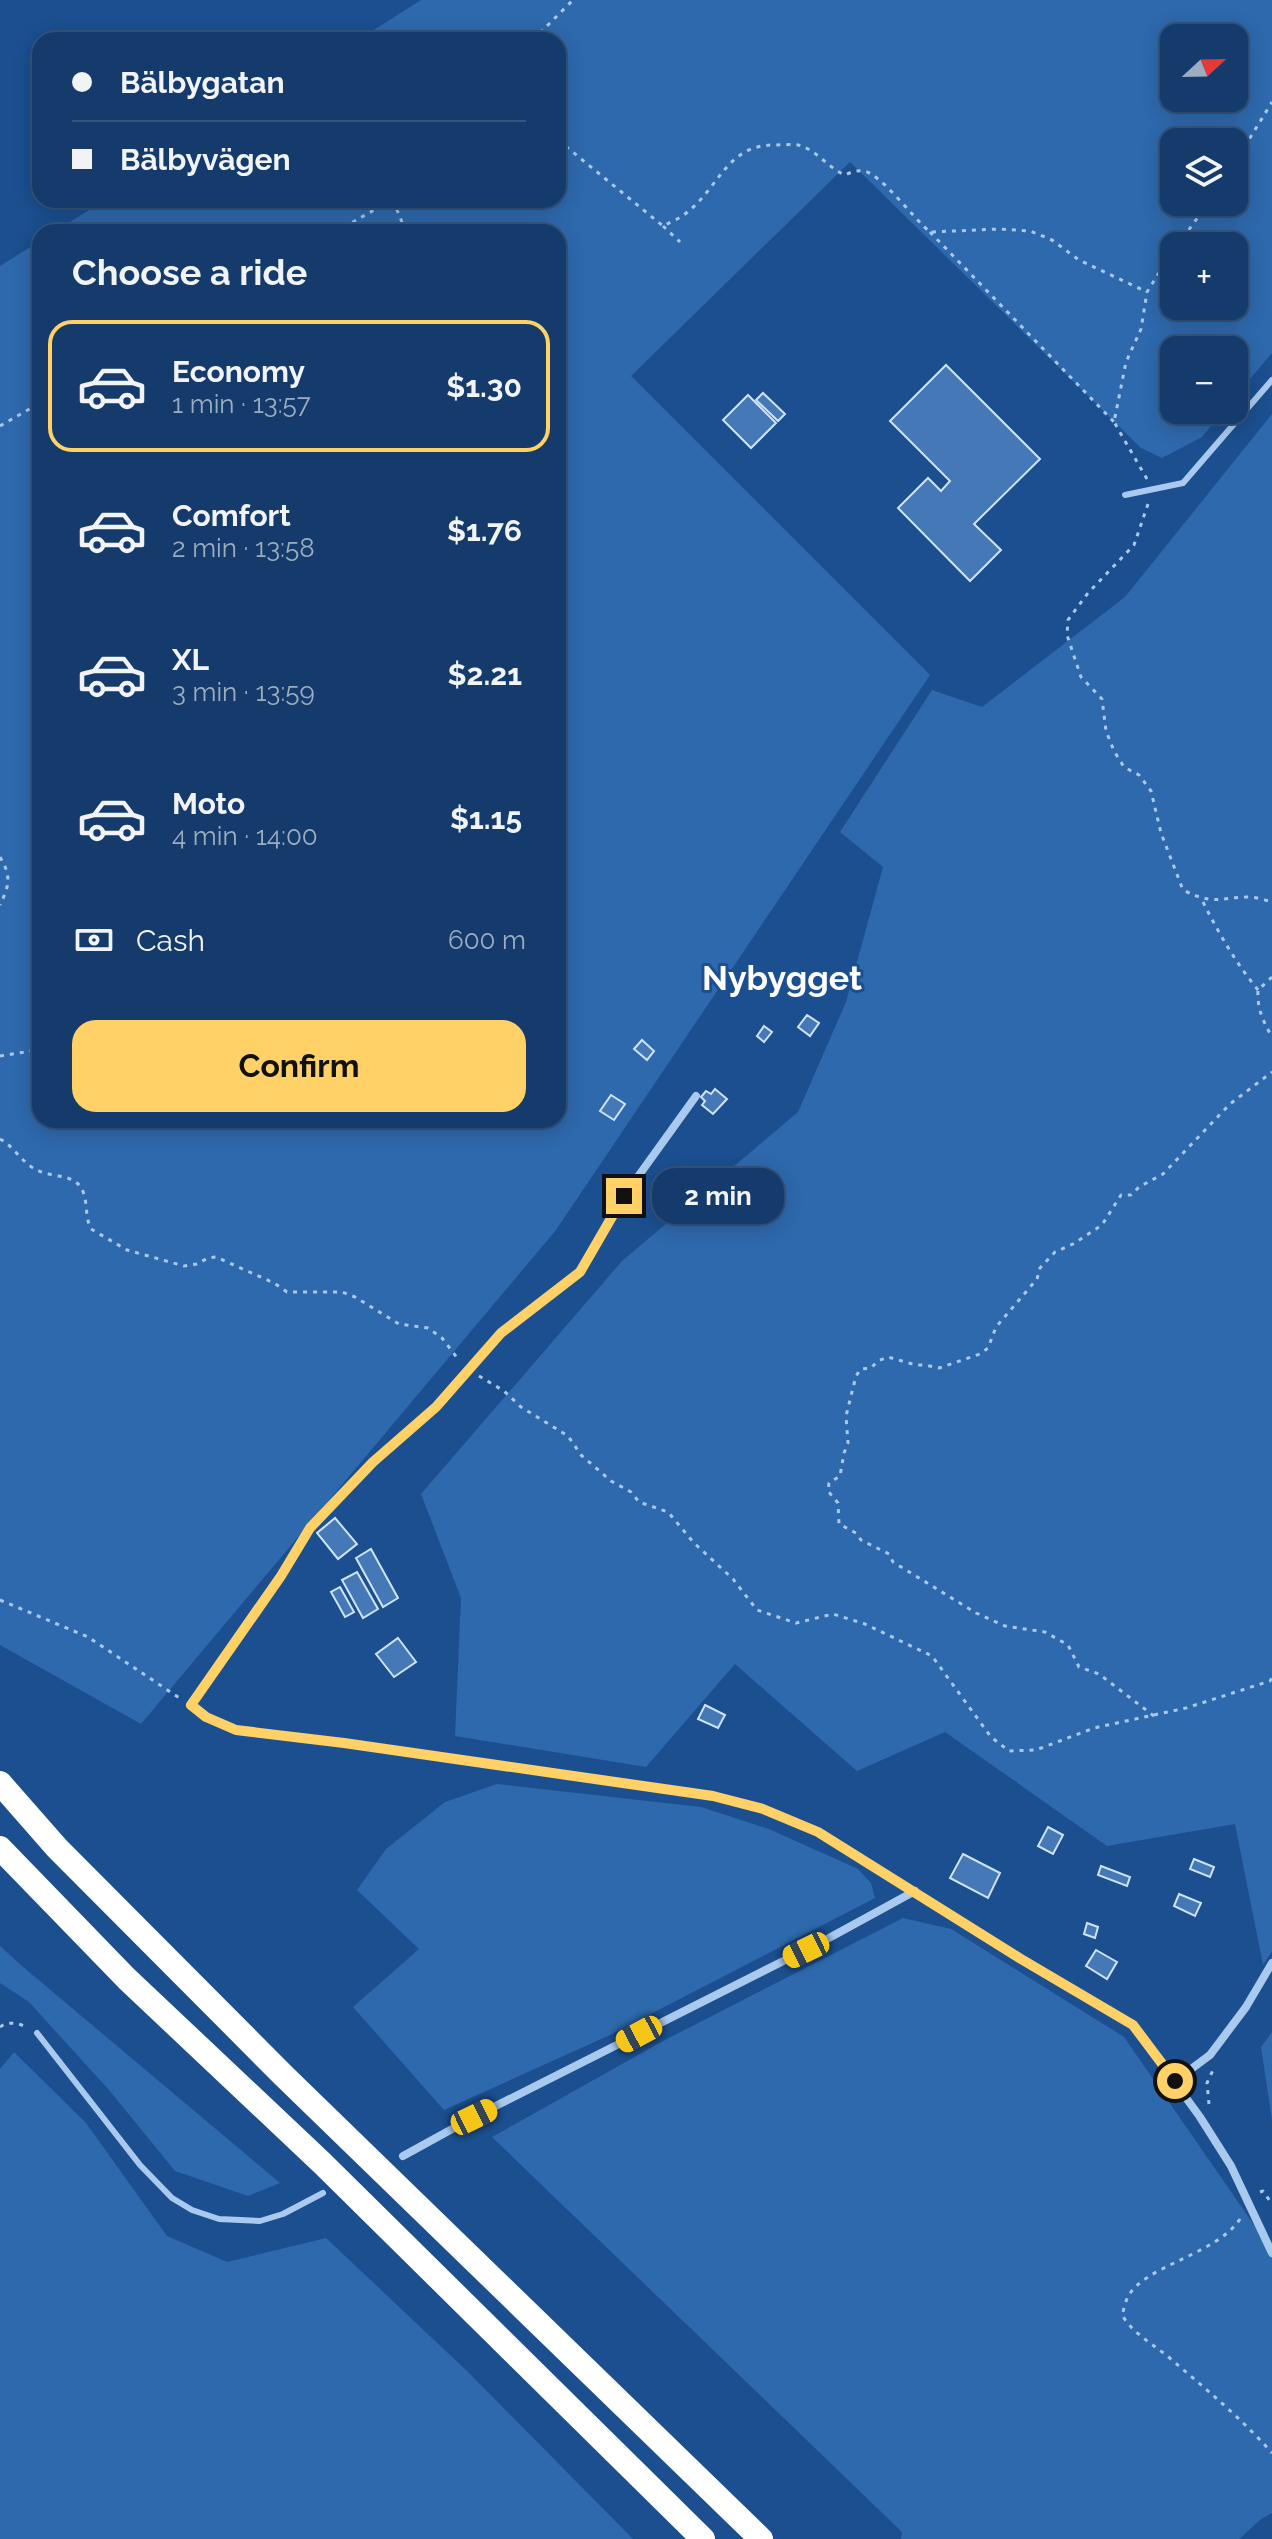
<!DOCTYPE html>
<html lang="en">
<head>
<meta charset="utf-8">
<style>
  body { margin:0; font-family:Raleway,sans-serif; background:#1d4271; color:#f1f3f6; height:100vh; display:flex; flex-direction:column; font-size:30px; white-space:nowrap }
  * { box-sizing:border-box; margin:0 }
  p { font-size:26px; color:#9dadc1 }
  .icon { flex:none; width:44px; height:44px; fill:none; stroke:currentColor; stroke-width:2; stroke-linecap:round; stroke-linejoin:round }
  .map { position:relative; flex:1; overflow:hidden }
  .side { position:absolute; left:32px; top:224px; width:534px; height:904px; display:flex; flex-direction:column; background:#143b6b; border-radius:24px; box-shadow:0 4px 20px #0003,0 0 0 2px #33557e }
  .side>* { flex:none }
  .top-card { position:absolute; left:32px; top:32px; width:534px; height:176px; border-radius:24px; box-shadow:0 4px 20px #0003,0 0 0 2px #33557e; display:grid; align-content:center; height:176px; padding:0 40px; background:#143b6b }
  .needle { width:52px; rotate:68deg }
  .fabs { position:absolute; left:1160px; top:24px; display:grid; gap:16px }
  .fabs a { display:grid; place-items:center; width:88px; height:88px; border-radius:16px; background:#143b6b; box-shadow:0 4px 20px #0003,0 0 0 2px #33557e; font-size:40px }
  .end { position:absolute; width:36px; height:36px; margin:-18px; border:10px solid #ffd166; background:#111; box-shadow:0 0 0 4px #111 }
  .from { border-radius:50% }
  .bubble { position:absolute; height:56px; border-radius:24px; background:#143b6b; box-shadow:0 4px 20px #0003,0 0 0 2px #33557e; font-size:26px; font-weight:700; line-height:56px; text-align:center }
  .car { position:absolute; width:24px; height:48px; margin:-24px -12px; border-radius:10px; box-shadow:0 0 6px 2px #0007; background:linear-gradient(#f5c518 24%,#345 0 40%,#f5c518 0 76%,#345 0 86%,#f5c518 0) }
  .top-card b { display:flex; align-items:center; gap:28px; height:76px; font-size:30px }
  .top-card b+b { border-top:2px solid #33557e }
  .top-card i { width:20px; height:20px; background:#f1f3f6 }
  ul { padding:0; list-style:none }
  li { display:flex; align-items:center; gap:24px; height:132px; margin:0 16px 12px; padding:0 24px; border:4px solid transparent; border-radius:24px }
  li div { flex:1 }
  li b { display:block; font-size:30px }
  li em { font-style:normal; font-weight:700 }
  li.active { border-color:#ffd166 }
  li>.icon { width:72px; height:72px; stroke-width:1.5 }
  h2 { padding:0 40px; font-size:36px; line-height:96px }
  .pay { display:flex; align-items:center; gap:20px; height:88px; padding:0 40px; font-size:30px }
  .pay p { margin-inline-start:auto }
  .cta { display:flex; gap:16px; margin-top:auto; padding:16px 40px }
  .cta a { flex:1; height:92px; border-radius:24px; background:#ffd166; color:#111; font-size:32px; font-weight:700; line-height:92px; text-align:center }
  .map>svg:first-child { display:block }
  .green { fill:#2e69ad; fill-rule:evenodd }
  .building { fill:#4478b7; stroke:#cfe3fa; stroke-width:2 }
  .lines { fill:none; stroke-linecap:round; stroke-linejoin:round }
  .path { stroke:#a9c9ee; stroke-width:3; stroke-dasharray:4 6; stroke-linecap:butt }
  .lane { stroke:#a9c9ee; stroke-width:6 }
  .street { stroke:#a9c9ee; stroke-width:8 }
  .highway { stroke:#fff; stroke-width:24 }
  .route { stroke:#ffd166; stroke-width:10 }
  .labels { text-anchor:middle; stroke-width:6; stroke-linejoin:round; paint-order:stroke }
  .district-label { font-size:34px; font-weight:bold; fill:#fff; stroke:#1b4f8f }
</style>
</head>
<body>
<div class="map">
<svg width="1272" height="2539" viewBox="0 0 1272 2539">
  <rect width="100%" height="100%" fill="#1b4f8f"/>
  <!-- green -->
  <g class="green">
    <path d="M421 0H1272V353L1234 398V350H1174V410H1224L1202 437 1162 458 1141 448 850 162 631 376 930 675 556 1230 141 1724 0 1645V266L40 241V1120H558V232H54L105 200H558V40H358ZM1174 38H1234V98H1174ZM1174 142H1234V202H1174ZM1174 246H1234V306H1174Z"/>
    <path d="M1272 414V1951L1263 1965 1235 1824 1107 1846 945 1732 857 1771 735 1664 646 1767 455 1736 461 1598 421 1494 622 1261 798 1112 846 1002 883 867 840 832 932 690 982 707 1125 597Z"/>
    <path d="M497 1784 701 1807 769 1829 858 1869 871 1883 875 1898 610 2035 444 2110 353 2007 419 1949 357 1890 386 1849 445 1802Z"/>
    <path d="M903 1918 951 1929 1124 2037 1272 2251V2513L1260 2520 1239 2539H901L902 2532 492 2137 663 2041Z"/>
    <path d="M0 1946 22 1966 280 2183 248 2196 175 2171 109 2090 29 2002 0 1983Z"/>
    <path d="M1272 2032V2120L1261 2047Z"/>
    <path d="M14 2052 86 2123 167 2236 227 2262 326 2238 468 2372 633 2539H0V2069Z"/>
  </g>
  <!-- building -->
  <g class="building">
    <path d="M946 365 1040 459 974 524 1001 550 970 581 898 508 928 478 941 491 950 481 890 421Z"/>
    <path d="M763 393 785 414 778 421 756 400Z"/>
    <path d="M748 395 776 423 751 448 723 420Z"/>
    <path d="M807 1015 819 1023 810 1036 798 1027Z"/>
    <path d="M764 1026 772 1032 764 1042 757 1036Z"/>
    <path d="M642 1040 654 1051 647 1060 634 1049Z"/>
    <path d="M715 1089 727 1099 713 1114 702 1105 705 1101 701 1097 706 1091 711 1094Z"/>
    <path d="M611 1095 625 1104 614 1120 600 1111Z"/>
    <path d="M335 1518 357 1544 338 1559 317 1533Z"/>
    <path d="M371 1549 398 1598 383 1607 356 1558Z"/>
    <path d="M357 1572 378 1609 363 1618 342 1580Z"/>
    <path d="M340 1587 354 1612 345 1617 331 1592Z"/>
    <path d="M398 1638 416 1662 394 1677 376 1654Z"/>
    <path d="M705 1705 725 1715 718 1728 698 1719Z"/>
    <path d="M1048 1827 1063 1835 1053 1854 1038 1846Z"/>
    <path d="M963 1854 1000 1873 988 1898 950 1878Z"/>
    <path d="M1194 1859 1214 1867 1210 1877 1190 1869Z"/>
    <path d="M1101 1866 1130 1877 1127 1886 1098 1875Z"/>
    <path d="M1179 1894 1201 1903 1195 1916 1174 1906Z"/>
    <path d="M1087 1923 1098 1927 1095 1938 1084 1934Z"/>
    <path d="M1096 1950 1117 1962 1107 1979 1086 1966Z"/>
  </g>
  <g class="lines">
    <!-- path -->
    <g class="path">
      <path d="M533 40 573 0"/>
      <path d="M558 140 663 226C670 222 679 219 685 214 719 189 726 145 774 145 782 145 791 144 798 145 817 150 828 168 845 175 851 172 857 170 864 171 881 174 914 219 930 232L1000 229 1030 231 1052 240 1079 260 1147 292"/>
      <path d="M1234 164 1272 102"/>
      <path d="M393 200 406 232"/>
      <path d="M663 226 680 242"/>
      <path d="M335 232 392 200"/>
      <path d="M930 232 1114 422"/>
      <path d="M1177 246 1209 202"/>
      <path d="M0 426 40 403"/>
      <path d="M1147 479 1114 422 1126 362 1141 329 1147 292 1174 249"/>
      <path d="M1148 504 1134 545 1088 593 1068 620 1067 635 1081 677 1102 699 1106 731 1114 751 1124 767 1139 775 1151 791 1161 833 1183 890C1213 905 1217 898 1247 897 1256 897 1265 900 1272 902"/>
      <path d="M0 857C12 877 9 886 0 905"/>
      <path d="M1203 902C1219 934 1236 963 1258 990"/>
      <path d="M1272 977 1258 990C1257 1009 1263 1021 1272 1037"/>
      <path d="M0 1056 31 1051 40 1047"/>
      <path d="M0 1139C15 1147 22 1164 39 1171 52 1177 70 1174 80 1186 89 1199 84 1216 91 1229L127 1250 184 1266 197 1264 208 1258 216 1257 274 1283 287 1292H342L355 1297 399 1324 428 1328 442 1338 458 1359"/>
      <path d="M479 1376 504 1391 521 1407 568 1436 581 1455 611 1481 631 1492 639 1502 668 1512 694 1543 733 1579 757 1610 796 1623 833 1614 865 1624 932 1656 991 1737 1009 1751 1036 1750 1094 1728 1186 1708 1270 1681 1272 1678"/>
      <path d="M0 1600 88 1637 181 1699"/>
      <path d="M1154 1716 1099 1674 1079 1667 1068 1645 1045 1632 1005 1626 976 1613 893 1562 889 1554 861 1540 856 1533 839 1524 838 1503 828 1491 829 1483 840 1476 844 1453 848 1443 846 1416 856 1376 861 1369 871 1368 878 1361 888 1357 916 1365H925L939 1368 980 1354 988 1348 996 1327 1037 1279 1040 1268 1055 1252 1073 1244 1102 1225 1121 1195H1131L1139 1187 1163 1174 1230 1104 1272 1072"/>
      <path d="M0 2027C8 2021 18 2023 26 2027"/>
      <path d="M1209 2104 1207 2083 1213 2070"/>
      <path d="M1260 2192 1263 2191 1272 2204"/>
      <path d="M1240 2219C1216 2255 1143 2266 1128 2297 1125 2302 1124 2309 1122 2315 1134 2335 1155 2345 1172 2360 1207 2390 1242 2419 1272 2453"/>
    </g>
    <!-- lane -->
    <g class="lane">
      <path d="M1125 495 1183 483 1272 380"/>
      <path d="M37 2033 140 2165 172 2198 192 2210 219 2219 260 2221 283 2214 323 2193"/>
    </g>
    <!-- street -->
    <g class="street">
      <path d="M696 1096 624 1196 580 1272 501 1333 436 1407 373 1462 310 1528 281 1576 191 1705 206 1717 236 1730 344 1743 713 1796 763 1809 818 1832 1021 1959 1133 2025 1200 2117 1231 2166 1272 2253"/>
      <path d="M1175 2081 1210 2055 1246 2007 1272 1963"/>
      <path d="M403 2156 474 2117 829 1938 915 1891"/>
    </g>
    <!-- highway -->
    <g class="highway">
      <path d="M0 1783 57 1848 284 2076 761 2539"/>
      <path d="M0 1848 127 1979 322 2163 703 2539"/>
    </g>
  </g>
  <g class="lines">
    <!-- route -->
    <path class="route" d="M624 1196 580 1272 501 1333 436 1407 373 1462 310 1528 281 1576 191 1705 206 1717 236 1730 344 1743 713 1796 763 1809 818 1832 1021 1959 1133 2025 1175 2081"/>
  </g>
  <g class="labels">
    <!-- district labels -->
    <g class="district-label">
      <text x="782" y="990">Nybygget</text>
    </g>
  </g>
</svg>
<div class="fabs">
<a><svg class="needle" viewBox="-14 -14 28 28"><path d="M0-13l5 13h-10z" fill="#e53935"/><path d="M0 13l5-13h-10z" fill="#9dadc1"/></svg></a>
<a><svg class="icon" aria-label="layers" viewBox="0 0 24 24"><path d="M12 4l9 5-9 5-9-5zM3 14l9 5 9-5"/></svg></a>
<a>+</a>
<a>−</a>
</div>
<i class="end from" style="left:1175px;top:2081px"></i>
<i class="end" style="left:624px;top:1196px"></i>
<div class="bubble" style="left:652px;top:1168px;width:132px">2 min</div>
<i class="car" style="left:806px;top:1950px;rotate:244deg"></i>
<i class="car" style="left:639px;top:2034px;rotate:242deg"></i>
<i class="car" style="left:474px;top:2117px;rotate:64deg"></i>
<div class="top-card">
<b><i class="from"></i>Bälbygatan</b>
<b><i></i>Bälbyvägen</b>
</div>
<section class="side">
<h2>Choose a ride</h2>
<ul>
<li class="active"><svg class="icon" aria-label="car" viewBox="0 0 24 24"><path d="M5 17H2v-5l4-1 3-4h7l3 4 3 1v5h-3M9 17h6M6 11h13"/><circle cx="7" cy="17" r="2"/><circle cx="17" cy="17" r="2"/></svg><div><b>Economy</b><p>1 min · 13:57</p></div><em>$1.30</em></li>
<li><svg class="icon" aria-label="car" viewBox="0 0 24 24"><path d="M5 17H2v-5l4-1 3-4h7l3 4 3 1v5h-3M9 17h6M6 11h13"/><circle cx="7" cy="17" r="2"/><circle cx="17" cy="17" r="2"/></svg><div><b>Comfort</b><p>2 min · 13:58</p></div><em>$1.76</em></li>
<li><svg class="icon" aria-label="car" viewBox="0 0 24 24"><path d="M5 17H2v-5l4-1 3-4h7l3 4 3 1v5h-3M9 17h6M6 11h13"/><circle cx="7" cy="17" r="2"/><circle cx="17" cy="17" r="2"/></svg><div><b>XL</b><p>3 min · 13:59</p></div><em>$2.21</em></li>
<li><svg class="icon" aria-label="car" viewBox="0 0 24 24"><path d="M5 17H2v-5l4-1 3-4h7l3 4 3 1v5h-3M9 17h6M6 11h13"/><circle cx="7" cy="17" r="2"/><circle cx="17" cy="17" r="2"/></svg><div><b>Moto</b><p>4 min · 14:00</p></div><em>$1.15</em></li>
</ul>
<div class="pay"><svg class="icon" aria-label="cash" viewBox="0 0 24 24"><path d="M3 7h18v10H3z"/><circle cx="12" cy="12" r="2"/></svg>Cash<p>600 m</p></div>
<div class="cta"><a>Confirm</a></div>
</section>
</div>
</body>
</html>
